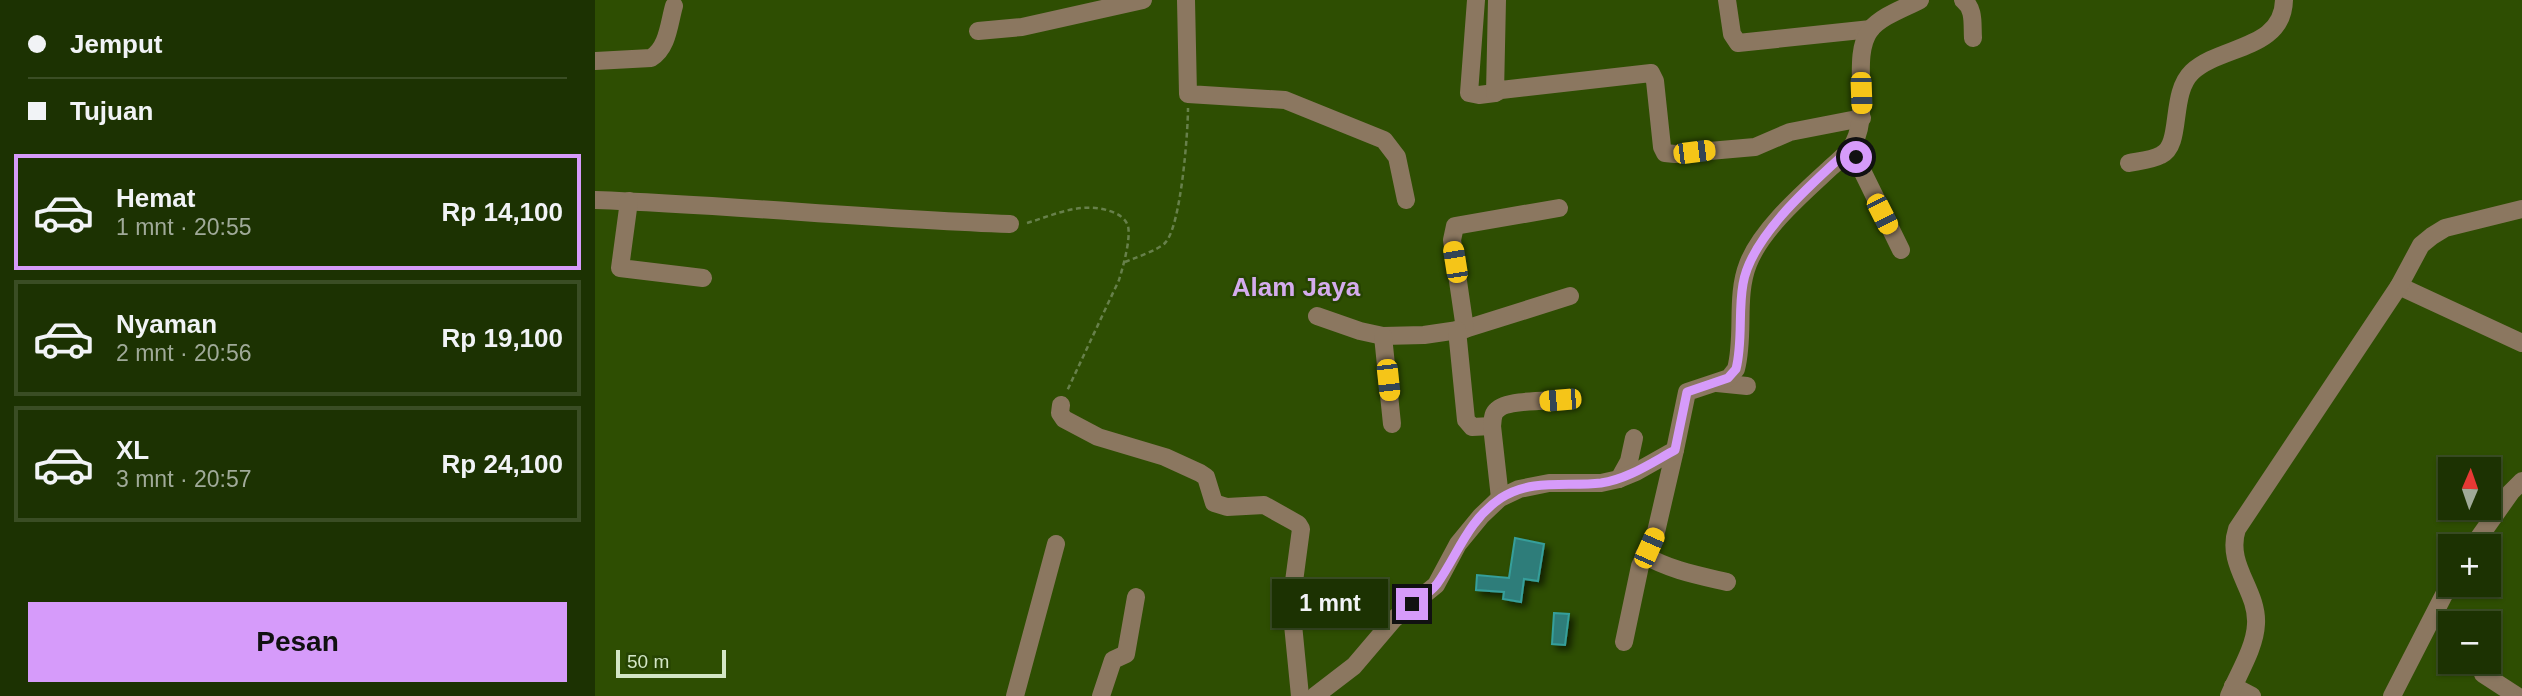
<!DOCTYPE html>
<html lang="id">
<head>
<meta charset="utf-8">
<style>
  body { margin:0; font-family:Helvetica,sans-serif; background:#253a0c; color:#f1f3f6; height:100vh; display:flex; flex-direction:column; font-size:26px; white-space:nowrap }
  * { box-sizing:border-box; margin:0 }
  p { font-size:23px; color:#a0aa99 }
  .icon { flex:none; width:38px; height:38px; fill:none; stroke:currentColor; stroke-width:2; stroke-linecap:round; stroke-linejoin:round }
  .map { position:relative; flex:1; overflow:hidden }
  .sheet { display:flex; flex-direction:column; background:#1c3202; width:595px }
  .sheet>* { flex:none }
  .hud { display:grid; align-content:center; height:154px; padding:0 28px; background:#1c3202 }
  .needle { width:46px; rotate:2deg }
  .controls { position:absolute; left:1843px; top:457px; display:grid; gap:14px }
  .controls a { display:grid; place-items:center; width:63px; height:63px; border-radius:0px; background:#1c3202; box-shadow:0 2px 5px #0004,0 0 0 2px #3a4d24; font-size:35px }
  .scale { position:absolute; left:21px; bottom:18px; width:110px; box-sizing:border-box; padding-left:7px; border:4px solid #d3e6c6; border-top:0; font-size:19px; line-height:24px; white-space:nowrap; color:#d3e6c6; -webkit-text-stroke:5px #264302; paint-order:stroke }
  .end { position:absolute; width:32px; height:32px; margin:-16px; border:9px solid #d69bfa; background:#111; box-shadow:0 0 0 4px #111 }
  .from { border-radius:50% }
  .bubble { position:absolute; height:49px; border-radius:0px; background:#1c3202; box-shadow:0 2px 5px #0004,0 0 0 2px #3a4d24; font-size:23px; font-weight:800; line-height:49px; text-align:center }
  .car { position:absolute; width:21px; height:42px; margin:-21px -10px; border-radius:9px; box-shadow:0 0 5px 2px #0007; background:linear-gradient(#f5c518 24%,#345 0 40%,#f5c518 0 76%,#345 0 86%,#f5c518 0) }
  .hud b { display:flex; align-items:center; gap:24px; height:66px; font-size:26px }
  .hud b+b { border-top:2px solid #3a4d24 }
  .hud i { width:18px; height:18px; background:#f1f3f6 }
  ul { padding:0; list-style:none }
  li { display:flex; align-items:center; gap:21px; height:116px; margin:0 14px 10px; padding:0 14px; border:4px solid #3a4d24; border-radius:0px }
  li div { flex:1 }
  li b { display:block; font-size:26px }
  li em { font-style:normal; font-weight:800 }
  li.selected { border-color:#d69bfa }
  li>.icon { width:63px; height:63px; stroke-width:1.5 }
  .button { display:flex; gap:14px; margin-top:auto; padding:14px 28px }
  .button a { flex:1; height:80px; border-radius:0px; background:#d69bfa; color:#111; font-size:28px; font-weight:800; line-height:80px; text-align:center }
  main { display:flex; flex:1; min-height:0 }
  .map>svg:first-child { display:block }
  .built { fill:#2e4e02; fill-rule:evenodd }
  .building { fill:#2f7d7a; stroke:#369f9b; stroke-width:2; filter:url(#shadow) }
  .lines { fill:none; stroke-linecap:round; stroke-linejoin:round }
  .path { stroke:#67804b; stroke-width:2.5; stroke-dasharray:5 3.5; stroke-linecap:butt }
  .minor { stroke:#8b7760; stroke-width:18 }
  .route { stroke:#d69bfa; stroke-width:9 }
  .labels { text-anchor:middle; stroke-width:5; stroke-linejoin:round; paint-order:stroke }
  .quarter-label { font-size:26px; font-weight:bold; fill:#d4aced; stroke:#264302 }
</style>
</head>
<body>
<main>
<section class="sheet">
<div class="hud">
<b><i class="from"></i>Jemput</b>
<b><i></i>Tujuan</b>
</div>
<ul>
<li class="selected"><svg class="icon" aria-label="car" viewBox="0 0 24 24"><path d="M5 17H2v-5l4-1 3-4h7l3 4 3 1v5h-3M9 17h6M6 11h13"/><circle cx="7" cy="17" r="2"/><circle cx="17" cy="17" r="2"/></svg><div><b>Hemat</b><p>1 mnt · 20:55</p></div><em>Rp 14,100</em></li>
<li><svg class="icon" aria-label="car" viewBox="0 0 24 24"><path d="M5 17H2v-5l4-1 3-4h7l3 4 3 1v5h-3M9 17h6M6 11h13"/><circle cx="7" cy="17" r="2"/><circle cx="17" cy="17" r="2"/></svg><div><b>Nyaman</b><p>2 mnt · 20:56</p></div><em>Rp 19,100</em></li>
<li><svg class="icon" aria-label="car" viewBox="0 0 24 24"><path d="M5 17H2v-5l4-1 3-4h7l3 4 3 1v5h-3M9 17h6M6 11h13"/><circle cx="7" cy="17" r="2"/><circle cx="17" cy="17" r="2"/></svg><div><b>XL</b><p>3 mnt · 20:57</p></div><em>Rp 24,100</em></li>
</ul>
<div class="button"><a>Pesan</a></div>
</section>
<div class="map">
<svg width="1927" height="696" viewBox="0 0 1927 696">
  <defs>
    <filter id="shadow"><feDropShadow dx="4.5" dy="4.5" stdDeviation="3.5" flood-color="#0009"/></filter>
  </defs>
  <rect width="100%" height="100%" fill="#264302"/>
  <!-- built -->
  <path class="built" d="M0 0H1927V696H0ZM1855 469H1894V508H1855ZM1855 546H1894V584H1855ZM1855 623H1894V662H1855Z"/>
  <!-- building -->
  <g class="building">
    <path d="M920 538 949 544 943 581 929 579 926 602 908 599 909 592 881 590 882 575 914 578Z"/>
    <path d="M959 613 974 614 970 645 957 644Z"/>
  </g>
  <g class="lines">
    <!-- path -->
    <g class="path">
      <path d="M432 223C462 214 491 199 522 214 526 216 531 220 533 226 536 239 528 267 524 280L472 391"/>
      <path d="M530 262C540 258 563 250 570 243 586 227 593 132 593 108"/>
    </g>
    <!-- minor -->
    <g class="minor">
      <path d="M591 0 593 94 690 100 789 140 802 157 811 200"/>
      <path d="M881 0 874 93 884 95 900 93"/>
      <path d="M902 0 900 93 906 90 1056 73 1060 81 1067 147 1070 153 1080 154 1160 147 1195 132 1267 118"/>
      <path d="M1132 0 1137 34 1143 43 1276 29"/>
      <path d="M1368 0C1380 9 1377 24 1378 38"/>
      <path d="M383 31 427 27 548 0"/>
      <path d="M0 61 56 58C73 48 74 23 79 6"/>
      <path d="M1256 148 1306 250"/>
      <path d="M1534 163C1544 161 1557 160 1566 155 1588 145 1574 94 1597 72 1626 45 1688 50 1689 0"/>
      <path d="M0 200C138 205 276 219 415 224"/>
      <path d="M34 201 25 268 108 278"/>
      <path d="M1804 286 1927 343"/>
      <path d="M722 316 765 331 788 336 829 335 870 329 975 296"/>
      <path d="M870 329 857 240 860 226 964 208"/>
      <path d="M862 330 871 420 877 427 897 426"/>
      <path d="M788 336 797 424"/>
      <path d="M1122 383 1152 386"/>
      <path d="M466 405 465 413 469 419 503 437 570 457 605 473 611 477 619 503 632 507 669 505 703 524 706 529 696 604 705 696"/>
      <path d="M1024 479 1034 461 1039 438"/>
      <path d="M905 498 897 426C898 420 897 414 902 410 911 400 951 401 965 400"/>
      <path d="M1878 546 1916 492 1927 481"/>
      <path d="M1049 555C1075 570 1102 575 1132 582"/>
      <path d="M1029 642 1045 566 1061 532 1080 450"/>
      <path d="M1888 674 1922 696"/>
      <path d="M1638 686 1657 696"/>
      <path d="M420 696 461 544"/>
      <path d="M506 696 518 660 531 654 541 597"/>
      <path d="M720 696 759 666 799 619 841 585 863 544 886 516 905 498 924 489 954 483H1006L1024 479 1041 472 1080 450 1092 392 1134 378 1141 369C1150 335 1140 297 1153 264 1166 230 1206 195 1232 171 1239 164 1249 157 1255 149 1279 117 1254 59 1275 30 1286 16 1310 8 1325 0"/>
      <path d="M1634 696C1643 674 1660 648 1661 624 1663 590 1630 565 1642 529L1804 286 1826 245 1837 236 1850 228 1927 209"/>
      <path d="M1797 696 1855 583"/>
    </g>
  </g>
  <g class="lines">
    <!-- route -->
    <path class="route" d="M817 604C826 598 835 593 842 584 863 554 873 520 906 498 937 478 972 487 1006 483 1033 479 1056 463 1080 450L1092 392 1133 378 1141 369C1148 342 1143 312 1148 284 1156 235 1221 180 1256 148L1261 157"/>
  </g>
  <g class="labels">
    <!-- quarter labels -->
    <g class="quarter-label">
      <text x="701" y="296">Alam Jaya</text>
    </g>
  </g>
</svg>
<div class="controls">
<a><svg class="needle" viewBox="-14 -14 28 28"><path d="M0-13l5 13h-10z" fill="#e53935"/><path d="M0 13l5-13h-10z" fill="#a0aa99"/></svg></a>
<a>+</a>
<a>−</a>
</div>
<div class="scale">50 m</div>
<i class="end from" style="left:1261px;top:157px"></i>
<i class="end" style="left:817px;top:604px"></i>
<div class="bubble" style="left:677px;top:579px;width:116px">1 mnt</div>
<i class="car" style="left:1266px;top:93px;rotate:178deg"></i>
<i class="car" style="left:1099px;top:152px;rotate:83deg"></i>
<i class="car" style="left:1287px;top:214px;rotate:153deg"></i>
<i class="car" style="left:860px;top:262px;rotate:351deg"></i>
<i class="car" style="left:793px;top:380px;rotate:174deg"></i>
<i class="car" style="left:965px;top:400px;rotate:265deg"></i>
<i class="car" style="left:1054px;top:548px;rotate:24deg"></i>
</div>
</main>
</body>
</html>
